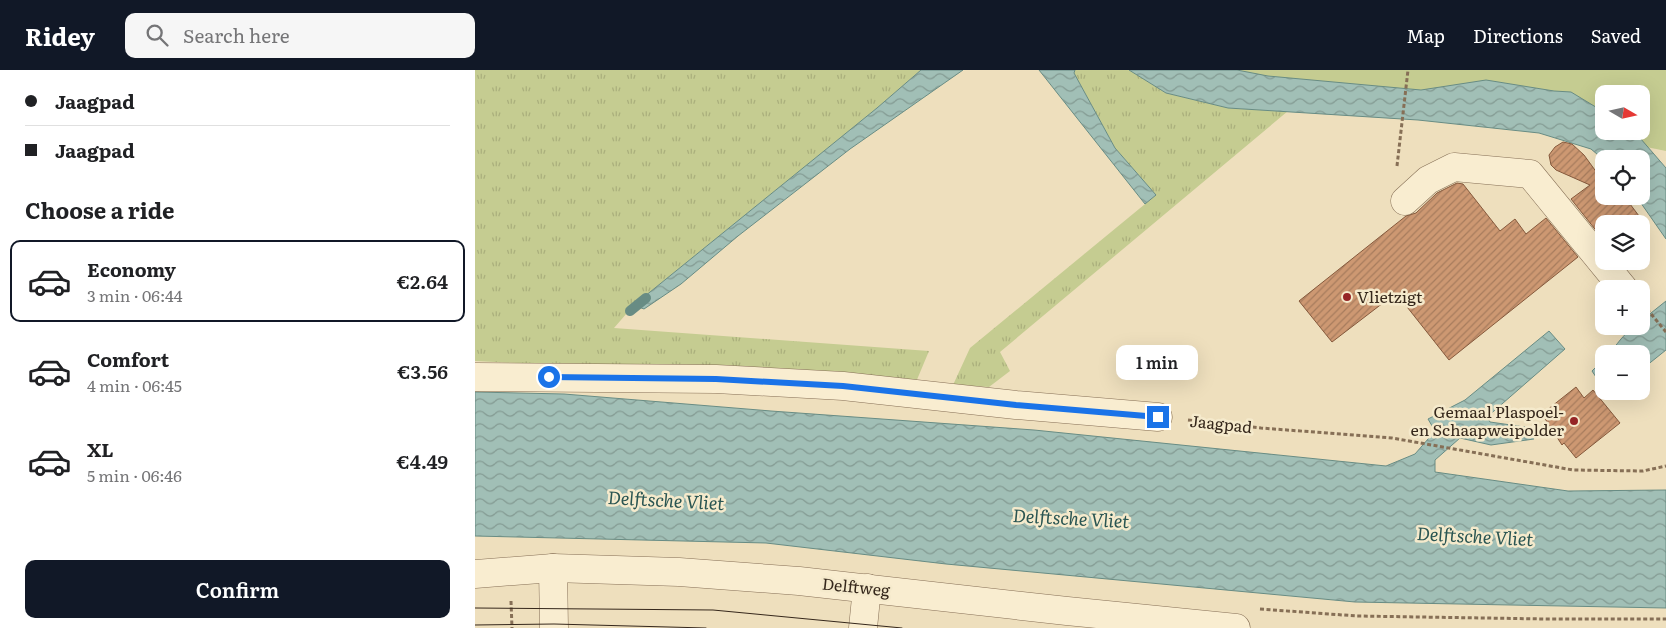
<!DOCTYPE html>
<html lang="en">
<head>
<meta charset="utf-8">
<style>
  body { margin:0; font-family:Literata,serif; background:#f6f6f6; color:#202124; height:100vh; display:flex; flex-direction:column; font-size:19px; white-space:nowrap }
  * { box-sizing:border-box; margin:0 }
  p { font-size:16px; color:#757577 }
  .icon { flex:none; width:28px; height:28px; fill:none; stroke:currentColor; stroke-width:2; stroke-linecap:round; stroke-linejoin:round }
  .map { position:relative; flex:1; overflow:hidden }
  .drawer { display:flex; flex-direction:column; background:#fff; width:475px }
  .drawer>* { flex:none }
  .banner { display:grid; align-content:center; height:110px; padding:0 25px; background:#fff }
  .needle { width:32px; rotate:99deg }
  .buttons { position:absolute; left:1120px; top:15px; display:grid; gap:10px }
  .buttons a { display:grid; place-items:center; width:55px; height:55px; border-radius:10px; background:#fff; box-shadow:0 5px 20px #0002; font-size:25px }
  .end { position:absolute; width:22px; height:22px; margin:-11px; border:6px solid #1a73e8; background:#fff; box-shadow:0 0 0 2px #fff }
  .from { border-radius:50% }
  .bubble { position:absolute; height:35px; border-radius:10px; background:#fff; box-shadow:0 5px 20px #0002; font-size:16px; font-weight:600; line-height:35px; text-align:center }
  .banner b { display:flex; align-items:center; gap:18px; height:48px; font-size:19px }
  .banner b+b { border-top:1px solid #e0e0e0 }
  .banner i { width:12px; height:12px; background:#202124 }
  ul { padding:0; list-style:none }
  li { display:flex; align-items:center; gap:15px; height:82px; margin:0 10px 8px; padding:0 15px; border:2px solid transparent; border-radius:10px }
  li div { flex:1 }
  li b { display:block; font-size:19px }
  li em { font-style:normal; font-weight:600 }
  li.on { border-color:#111827 }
  li>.icon { width:45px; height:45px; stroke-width:1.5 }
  h2 { padding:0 25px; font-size:22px; line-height:60px }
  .button { display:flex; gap:10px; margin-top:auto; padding:10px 25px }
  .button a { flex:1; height:58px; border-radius:10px; background:#111827; color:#fff; font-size:20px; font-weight:600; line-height:58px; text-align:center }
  header { display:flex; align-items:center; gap:30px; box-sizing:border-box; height:70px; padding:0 25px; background:#111827; color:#fff }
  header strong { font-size:24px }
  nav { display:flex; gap:28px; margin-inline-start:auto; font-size:18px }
  .search { width:350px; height:45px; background:#f6f6f6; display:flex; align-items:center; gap:12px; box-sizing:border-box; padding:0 18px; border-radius:10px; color:#757577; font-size:19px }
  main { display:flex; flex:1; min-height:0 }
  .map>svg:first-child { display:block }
  .grass { fill:url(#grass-tufts) }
  .green { fill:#c5cc91; fill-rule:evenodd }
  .water { fill:url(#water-waves); stroke:#688c84 }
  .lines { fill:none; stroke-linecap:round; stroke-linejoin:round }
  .stream { stroke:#688c84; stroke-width:10 }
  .building { fill:url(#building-hatch); stroke:#85593c }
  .minor-casing { stroke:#866f56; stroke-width:29 }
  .path { stroke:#866f56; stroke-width:3; stroke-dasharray:4 2.5; stroke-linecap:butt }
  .minor { stroke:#f9edd0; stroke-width:28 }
  .tram { stroke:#35271b; stroke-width:1 }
  .route { stroke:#1a73e8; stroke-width:6 }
  .poi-dot { fill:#952526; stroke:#f5eacc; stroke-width:2 }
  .labels { text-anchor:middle; stroke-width:5; stroke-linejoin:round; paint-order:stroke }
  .poi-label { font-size:16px; fill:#35271b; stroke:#f5eacc; text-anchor:start }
  .street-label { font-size:16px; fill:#35271b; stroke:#f5eacc }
  .water-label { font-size:18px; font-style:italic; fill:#2a5552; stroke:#f5eacc }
</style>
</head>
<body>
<header>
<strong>Ridey</strong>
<div class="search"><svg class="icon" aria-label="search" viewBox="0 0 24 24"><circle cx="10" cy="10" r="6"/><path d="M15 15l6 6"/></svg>Search here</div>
<nav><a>Map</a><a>Directions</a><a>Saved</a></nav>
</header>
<main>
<section class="drawer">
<div class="banner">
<b><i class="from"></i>Jaagpad</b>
<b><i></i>Jaagpad</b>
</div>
<h2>Choose a ride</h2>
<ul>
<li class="on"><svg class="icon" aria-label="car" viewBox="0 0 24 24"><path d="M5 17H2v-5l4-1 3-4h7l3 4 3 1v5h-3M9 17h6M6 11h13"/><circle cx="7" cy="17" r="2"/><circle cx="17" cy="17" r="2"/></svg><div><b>Economy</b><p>3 min · 06:44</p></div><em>€2.64</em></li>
<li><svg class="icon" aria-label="car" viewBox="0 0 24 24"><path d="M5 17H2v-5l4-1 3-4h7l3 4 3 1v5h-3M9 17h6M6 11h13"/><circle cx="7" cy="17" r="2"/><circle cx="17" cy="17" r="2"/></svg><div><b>Comfort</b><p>4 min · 06:45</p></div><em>€3.56</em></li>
<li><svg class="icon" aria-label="car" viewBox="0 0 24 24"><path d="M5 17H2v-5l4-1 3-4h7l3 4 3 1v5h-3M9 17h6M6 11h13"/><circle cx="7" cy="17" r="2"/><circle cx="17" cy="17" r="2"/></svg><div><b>XL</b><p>5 min · 06:46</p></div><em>€4.49</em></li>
</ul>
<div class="button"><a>Confirm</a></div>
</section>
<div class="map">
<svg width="1191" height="558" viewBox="0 0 1191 558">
  <defs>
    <pattern id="grass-tufts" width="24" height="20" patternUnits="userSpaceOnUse" patternTransform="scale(1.25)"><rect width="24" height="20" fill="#c5cc91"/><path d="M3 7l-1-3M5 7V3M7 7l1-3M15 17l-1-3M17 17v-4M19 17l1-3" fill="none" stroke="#aaaf7c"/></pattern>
    <pattern id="water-waves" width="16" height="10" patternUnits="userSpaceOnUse" patternTransform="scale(1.25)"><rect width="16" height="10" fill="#a1bfb6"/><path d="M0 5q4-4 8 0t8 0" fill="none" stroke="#849b93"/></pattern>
    <pattern id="building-hatch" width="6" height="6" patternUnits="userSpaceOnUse" patternTransform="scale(1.25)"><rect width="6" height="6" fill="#cd9872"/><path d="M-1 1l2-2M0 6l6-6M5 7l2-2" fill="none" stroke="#a77c5d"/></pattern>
  </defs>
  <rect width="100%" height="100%" fill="#eedfbd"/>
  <!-- grass -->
  <g class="grass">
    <path d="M0 0H446L402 38 159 235 139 258 454 281 441 312 0 291Z"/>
    <path d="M600 0H654L691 23 753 38 813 41 525 282 535 301 514 317 478 315 495 278 681 125 640 78 599 3Z"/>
  </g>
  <!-- green -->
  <path class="green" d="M724 0H1191V81L1078 58ZM1129 24H1166V61H1129Z"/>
  <!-- water -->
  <g class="water">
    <path d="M446 0H488L375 79 263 166 206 214 169 239 159 235 402 38Z"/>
    <path d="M564 0H600L599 3 640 78 681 125 670 134Z"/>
    <path d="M654 0H762L793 6 946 20 1011 10 1079 21 1096 22 1129 42V61H1159L1191 98V169L1161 126H1166V89L1129 90 1116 79 1064 63 943 50 753 38 691 23Z"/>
    <path d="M1191 231V280L1166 300V284H1134C1142 275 1153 256 1166 256V251Z"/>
    <path d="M1074 261 1090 279 1012 347 1015 352 1050 357 1059 369 1016 375 985 368 960 390V402L1093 421 1191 420V538L880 532 471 494 291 473 0 466V322L89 324 296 341 559 360 911 396 940 384 960 361 953 349 990 330Z"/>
    <path d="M1129 289V319L1117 301Z"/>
  </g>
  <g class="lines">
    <!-- stream -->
    <path class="stream" d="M155 241 171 228"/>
  </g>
  <!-- building -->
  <g class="building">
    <path d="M1088 72 1097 74 1109 85 1125 107 1129 104V126H1149L1170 154H1129L1127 168 1096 129 1115 115 1081 100 1076 95 1074 85 1080 77Z"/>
    <path d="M982 113 988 114 1025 161 1040 149 1051 164 1071 148 1103 187 974 290 921 223 857 272 824 231 931 146 941 143 962 123Z"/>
    <path d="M1101 317 1109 328 1118 320 1145 353 1101 388 1089 373 1087 375 1067 344Z"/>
  </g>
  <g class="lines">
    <defs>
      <g id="minor">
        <path d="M930 131 953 110 979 97 1055 104 1149 219"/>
        <path d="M0 307 241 309 368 316 541 335 683 347"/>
        <path d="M78 498 79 558"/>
        <path d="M0 504 78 498 204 502 324 511 592 541 761 558"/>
        <path d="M388 558 392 518"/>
      </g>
    </defs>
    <!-- minor casing -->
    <use href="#minor" class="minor-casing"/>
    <!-- path -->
    <g class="path">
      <path d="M922 96 933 0"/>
      <path d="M1172 239 1191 262"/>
      <path d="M713 350 786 358 917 368 1098 400 1168 401 1191 396"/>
      <path d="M36 531 37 558"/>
      <path d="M785 539 882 546 1072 549H1191"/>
    </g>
    <!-- minor -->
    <use href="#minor" class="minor"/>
    <!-- tram -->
    <g class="tram">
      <path d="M0 538 238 540 427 558"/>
      <path d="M0 555 79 554 231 558"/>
    </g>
  </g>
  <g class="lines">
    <!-- route -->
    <path class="route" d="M74 307 241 309 368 316 541 335 683 347"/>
  </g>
  <!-- markers -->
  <g class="poi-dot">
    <circle cx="872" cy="227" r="5"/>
    <circle cx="1099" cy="351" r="5"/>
  </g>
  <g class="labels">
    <!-- poi labels -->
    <g class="poi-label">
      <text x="882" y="233">Vlietzigt</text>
      <text x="1089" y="348" text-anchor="end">Gemaal Plaspoel-<tspan x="1089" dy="18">en Schaapweipolder</tspan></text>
    </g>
    <!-- street labels -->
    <g class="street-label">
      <text transform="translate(746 354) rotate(6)" y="6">Jaagpad</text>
      <text transform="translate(381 517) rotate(6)" y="6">Delftweg</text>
    </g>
    <!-- water labels -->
    <g class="water-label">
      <text transform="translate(191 431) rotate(3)" y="6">Delftsche Vliet</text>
      <text transform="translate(596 449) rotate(3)" y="6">Delftsche Vliet</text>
      <text transform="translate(1000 467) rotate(3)" y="6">Delftsche Vliet</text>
    </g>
  </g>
</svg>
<div class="buttons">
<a><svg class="needle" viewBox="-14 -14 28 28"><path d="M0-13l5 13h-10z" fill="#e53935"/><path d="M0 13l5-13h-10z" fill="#757577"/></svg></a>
<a><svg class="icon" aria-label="locate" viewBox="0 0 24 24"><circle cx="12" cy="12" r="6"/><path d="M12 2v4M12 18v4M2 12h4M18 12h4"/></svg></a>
<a><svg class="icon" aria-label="layers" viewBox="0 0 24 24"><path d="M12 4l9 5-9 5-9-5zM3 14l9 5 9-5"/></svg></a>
<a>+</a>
<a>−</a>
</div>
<i class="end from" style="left:74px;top:307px"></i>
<i class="end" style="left:683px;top:347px"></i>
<div class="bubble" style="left:641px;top:275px;width:82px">1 min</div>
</div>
</main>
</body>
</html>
